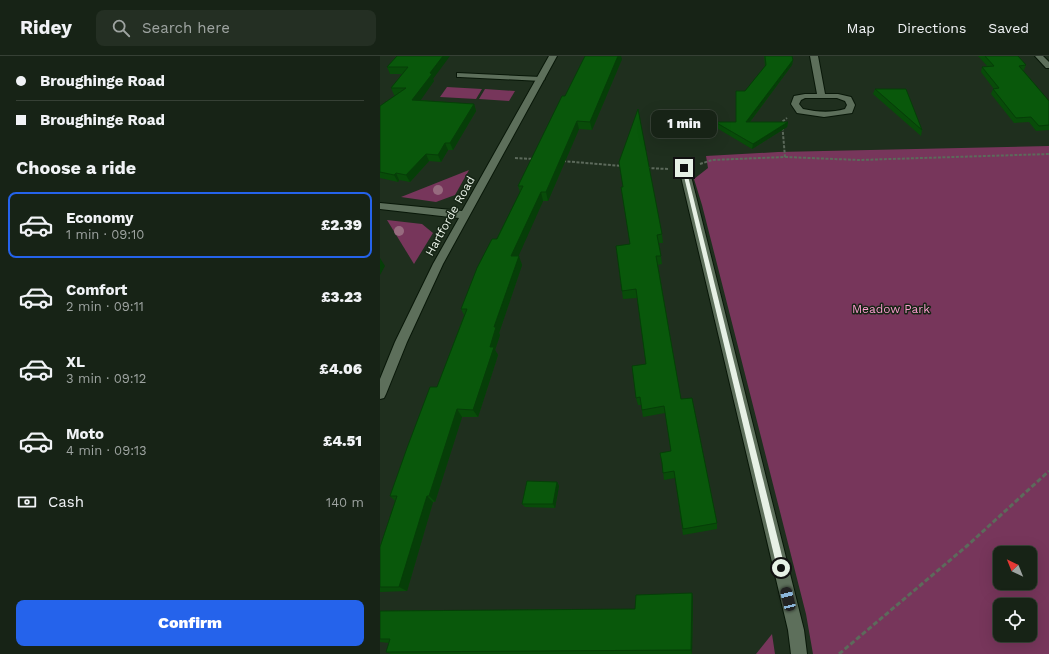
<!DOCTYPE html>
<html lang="en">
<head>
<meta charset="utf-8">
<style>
  body { margin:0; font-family:"Work Sans",sans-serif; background:#242f23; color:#f1f3f6; height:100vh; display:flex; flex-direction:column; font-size:15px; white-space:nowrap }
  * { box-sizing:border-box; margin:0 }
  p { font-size:13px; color:#9ea4a1 }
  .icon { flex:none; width:22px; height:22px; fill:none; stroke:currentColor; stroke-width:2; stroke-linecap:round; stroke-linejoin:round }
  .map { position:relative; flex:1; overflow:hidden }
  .sheet { display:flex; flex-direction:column; background:#172316; width:380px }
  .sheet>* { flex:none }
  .top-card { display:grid; align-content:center; height:88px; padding:0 16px; background:#172316 }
  .needle { width:26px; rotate:317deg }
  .controls { position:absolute; left:613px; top:490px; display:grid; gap:8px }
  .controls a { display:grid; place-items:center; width:44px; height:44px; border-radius:8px; background:#172316; box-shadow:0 4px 16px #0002,0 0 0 1px #364035; font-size:20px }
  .end { position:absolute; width:18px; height:18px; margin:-9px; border:5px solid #e7f1e6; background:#111; box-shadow:0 0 0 2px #111 }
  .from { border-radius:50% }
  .bubble { position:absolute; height:28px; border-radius:8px; background:#172316; box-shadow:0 4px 16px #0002,0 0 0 1px #364035; font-size:13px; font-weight:800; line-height:28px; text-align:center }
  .car { position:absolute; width:12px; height:24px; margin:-12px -6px; border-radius:5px; box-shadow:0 0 3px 1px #0007; background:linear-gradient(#222 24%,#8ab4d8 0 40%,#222 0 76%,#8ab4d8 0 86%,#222 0) }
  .top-card b { display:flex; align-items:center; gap:14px; height:38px; font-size:15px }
  .top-card b+b { border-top:1px solid #364035 }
  .top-card i { width:10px; height:10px; background:#f1f3f6 }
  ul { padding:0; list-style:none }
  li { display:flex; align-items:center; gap:12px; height:66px; margin:0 8px 6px; padding:0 8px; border:2px solid transparent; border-radius:8px }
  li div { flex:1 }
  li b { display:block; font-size:15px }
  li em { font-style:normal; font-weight:800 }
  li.current { border-color:#2563eb }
  li>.icon { width:36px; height:36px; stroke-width:1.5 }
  h2 { padding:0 16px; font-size:18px; line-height:48px }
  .pay { display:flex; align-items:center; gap:10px; height:44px; padding:0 16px; font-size:15px }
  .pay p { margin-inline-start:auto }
  .button { display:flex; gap:8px; margin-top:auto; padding:8px 16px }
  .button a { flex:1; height:46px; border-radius:8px; background:#2563eb; color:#fff; font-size:16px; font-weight:800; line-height:46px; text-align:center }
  header { display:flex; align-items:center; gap:24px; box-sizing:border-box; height:56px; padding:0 20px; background:#172316; border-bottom:1px solid #364035 }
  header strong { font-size:19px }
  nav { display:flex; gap:22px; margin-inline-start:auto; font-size:14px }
  .search { width:280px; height:36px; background:#242f23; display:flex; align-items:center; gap:10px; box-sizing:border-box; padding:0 14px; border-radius:8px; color:#9ea4a1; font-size:15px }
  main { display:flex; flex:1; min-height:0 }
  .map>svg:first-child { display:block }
  .green { fill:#77365b; fill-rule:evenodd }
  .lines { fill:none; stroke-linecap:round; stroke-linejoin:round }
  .lane-casing { stroke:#081708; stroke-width:2 }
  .street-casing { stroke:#081708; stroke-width:2 }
  .path-far1 { stroke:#5c6a5b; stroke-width:2; stroke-dasharray:3 1.5; stroke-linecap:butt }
  .path { stroke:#5c6a5b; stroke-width:3; stroke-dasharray:5 2.5; stroke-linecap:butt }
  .lane { fill:#5d6f5b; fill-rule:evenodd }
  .street { fill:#5d6f5b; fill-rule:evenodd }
  .tree { fill:#976b7f }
  .wall { fill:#084c09 }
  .shaded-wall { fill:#063e08 }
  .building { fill:#09580b; stroke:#063e08 }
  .route { fill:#e7f1e6 }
  .labels { text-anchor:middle; stroke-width:3; stroke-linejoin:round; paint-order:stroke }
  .street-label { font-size:12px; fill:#e7f1e6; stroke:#162515 }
  .park-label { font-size:12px; fill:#f99cce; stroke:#162515 }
</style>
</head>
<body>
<header>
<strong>Ridey</strong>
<div class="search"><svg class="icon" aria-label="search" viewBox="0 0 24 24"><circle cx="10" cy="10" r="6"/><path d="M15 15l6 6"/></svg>Search here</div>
<nav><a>Map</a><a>Directions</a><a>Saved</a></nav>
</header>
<main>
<section class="sheet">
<div class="top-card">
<b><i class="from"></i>Broughinge Road</b>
<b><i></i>Broughinge Road</b>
</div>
<h2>Choose a ride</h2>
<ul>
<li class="current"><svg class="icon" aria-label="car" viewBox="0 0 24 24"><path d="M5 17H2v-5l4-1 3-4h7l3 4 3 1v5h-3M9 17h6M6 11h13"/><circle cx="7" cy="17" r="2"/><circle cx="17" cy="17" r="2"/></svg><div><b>Economy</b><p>1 min · 09:10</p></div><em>£2.39</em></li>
<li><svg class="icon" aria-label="car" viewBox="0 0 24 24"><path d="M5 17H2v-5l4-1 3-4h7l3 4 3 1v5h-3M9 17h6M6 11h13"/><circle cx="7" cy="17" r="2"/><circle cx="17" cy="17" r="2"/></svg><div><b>Comfort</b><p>2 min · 09:11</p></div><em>£3.23</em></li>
<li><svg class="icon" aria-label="car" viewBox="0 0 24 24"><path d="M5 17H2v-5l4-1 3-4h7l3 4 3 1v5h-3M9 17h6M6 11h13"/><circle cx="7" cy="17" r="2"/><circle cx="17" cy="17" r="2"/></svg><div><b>XL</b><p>3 min · 09:12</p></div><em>£4.06</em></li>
<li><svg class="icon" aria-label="car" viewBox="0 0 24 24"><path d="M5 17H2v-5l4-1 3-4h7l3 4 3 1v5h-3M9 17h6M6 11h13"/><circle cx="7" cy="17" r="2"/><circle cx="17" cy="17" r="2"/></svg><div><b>Moto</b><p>4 min · 09:13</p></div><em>£4.51</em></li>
</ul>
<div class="pay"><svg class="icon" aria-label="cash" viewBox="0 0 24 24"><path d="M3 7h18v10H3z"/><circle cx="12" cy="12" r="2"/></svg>Cash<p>140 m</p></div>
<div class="button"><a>Confirm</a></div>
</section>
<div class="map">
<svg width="669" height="598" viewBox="0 0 669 598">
  <rect width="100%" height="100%" fill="#1f2f1e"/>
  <!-- green -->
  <g class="green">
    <path d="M67 31 102 33 96 43 60 41Z"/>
    <path d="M105 33 135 35 129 45 99 43Z"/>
    <path d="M669 90V598H433L426 558 322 149 314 123 328 112 326 100 398 96ZM620 497H650V527H620ZM620 549H650V579H620Z"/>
    <path d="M89 114 75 139 56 146 21 141Z"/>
    <path d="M7 164 42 168 53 177 34 208Z"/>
    <path d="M392 578 395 598H375H376Z"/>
  </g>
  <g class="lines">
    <defs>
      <path id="lane" d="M77 17 161 21 165 23 161 25 80 21H77Z"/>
      <g id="street">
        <path d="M169 0H177L63 208 27 286 6 338 4 342 0 343V323L15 286 53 208 79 162 0 153V147L82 155Z"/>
        <path d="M430 0H438L445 38H458L471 41 475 49 472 57 444 61 417 57 411 48 414 40 425 38H437ZM425 42H457L465 45 467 49 465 53C451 57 437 56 423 53L419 48 421 44Z"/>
        <path d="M655 0H663L669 6V12H666Z"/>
        <path d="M304 109 309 112 424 574 427 598H411L408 574 299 112Z"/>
      </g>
    </defs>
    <!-- lane casing -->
    <use href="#lane" class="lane-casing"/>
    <!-- street casing -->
    <use href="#street" class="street-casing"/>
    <!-- path-far1 -->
    <g class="path-far1">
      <path d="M405 101 479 104 669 98"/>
      <path d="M135 102 154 103"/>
      <path d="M183 105 242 110"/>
      <path d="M320 108 332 104 405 101 402 66 407 62"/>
      <path d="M267 112 288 113"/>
    </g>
    <!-- path -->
    <path class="path" d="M459 598 588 489 669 415"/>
    <!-- lane -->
    <use href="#lane" class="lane"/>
    <!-- street -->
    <use href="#street" class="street"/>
  </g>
  <!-- trees -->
  <g class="tree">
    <circle cx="58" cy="134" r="5"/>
    <circle cx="19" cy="175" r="5"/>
  </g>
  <!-- wall -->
  <g class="wall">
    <path d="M17 0 53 23 54 25 40 44 94 48 96 55 73 94H68L61 106 49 105 30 126 19 124 18 126 0 122V50L16 39H14L11 32 22 18H10L7 11Z"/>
    <path d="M384 0H412L413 4 412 9 370 66H408L407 71 372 93 335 71V66H356L365 35 385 10Z"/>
    <path d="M598 0H638L646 9 644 14H643L669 45V74L656 75 649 66 634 67 611 38 613 33V32L601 16 602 11H608Z"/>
    <path d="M242 3 212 74 199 73 168 145H163L138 200 142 209 119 277 120 279 115 294 118 299 98 361H82L55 446H53L27 535 0 536V491L15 445 10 440 57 331 84 259 81 253 140 136 138 130 185 40Z"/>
    <path d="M495 33 542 74 541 80 493 38Z"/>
    <path d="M241 131 282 178 283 187H279L282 208 278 209 301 343 337 467V473L303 479 295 422 284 424 282 407 291 395 285 357 263 361 261 349H258L256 342 266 308 257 242 243 243 242 235 250 188Z"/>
    <path d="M177 426 179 430 175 452 145 451 142 448Z"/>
    <path d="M312 537 313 542 312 598H11L6 596 9 587 0 586V555L255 553Z"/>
  </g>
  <!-- shaded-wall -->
  <g class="shaded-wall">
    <path d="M63 0H70L53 23 54 25 36 51 32 44 50 17Z"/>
    <path d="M238 0H241L242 3 212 74 210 66Z"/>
    <path d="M413 4 412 9 366 71V66Z"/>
    <path d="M94 48 96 55 73 94 70 87Z"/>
    <path d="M197 65 199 73 168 145 166 136Z"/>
    <path d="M408 66 407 71 372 93 373 88Z"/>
    <path d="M65 87 68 94 61 106 58 99Z"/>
    <path d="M46 98 49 105 30 126 26 119Z"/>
    <path d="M16 117 19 124 18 126 14 119Z"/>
    <path d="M161 136 163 145 135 208 131 200Z"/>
    <path d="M139 200 142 209 119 277 120 279 115 294 118 299 98 361 93 354 110 291 114 271Z"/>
    <path d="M0 202 5 210 0 219Z"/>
    <path d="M77 353 82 361 55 446 49 440Z"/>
    <path d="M177 426 179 430 175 452 173 448Z"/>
    <path d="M47 440 53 446 27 535 19 531Z"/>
    <path d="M312 537 313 542 312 598 311 594Z"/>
  </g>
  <!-- building -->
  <g class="building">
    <path d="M17 0H63L50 17 52 18 32 44 94 48 70 87H65L58 99 46 98 26 119 16 117 14 119 0 116V50L26 32H11L28 11H7Z"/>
    <path d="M205 0H238L210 66 197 65 166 136H161L131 200H139L114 271H116L110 291H114L93 354 77 353 49 440H47L19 531H0V491L17 440H10L27 392 50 331H57L87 253H81L97 212 112 183H117L143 130H138L182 40H185Z"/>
    <path d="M385 0H412L413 4 366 66H408L373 88 335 66H356V35H365L386 9Z"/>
    <path d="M605 0H638L646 9 639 10 669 45V69L659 70 651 61 636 62 613 33 619 32 602 11 614 10Z"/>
    <path d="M495 33H526L542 74Z"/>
    <path d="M258 53 282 178 277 179 281 200H276L301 343 312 342 337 467 303 473 294 415 283 417 282 407 280 397 291 395 284 350 262 354 260 341 256 342 252 310 266 308 256 233 242 235 236 190 250 188 241 131H243L239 106Z"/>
    <path d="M147 425 177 426 173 448H142Z"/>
    <path d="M312 537 311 594 6 596 10 583H0V555L255 553 256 539Z"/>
  </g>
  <!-- route -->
  <path class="route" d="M304 111 306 112 405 512 404 515 401 517 398 515 397 512 302 112Z"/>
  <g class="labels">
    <!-- street labels -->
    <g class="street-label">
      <text transform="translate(70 160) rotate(-61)" y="4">Hartforde Road</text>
    </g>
    <!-- park labels -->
    <g class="park-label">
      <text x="511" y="257">Meadow Park</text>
    </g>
  </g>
</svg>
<div class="controls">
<a><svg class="needle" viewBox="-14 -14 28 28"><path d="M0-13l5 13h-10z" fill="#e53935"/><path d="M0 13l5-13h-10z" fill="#9ea4a1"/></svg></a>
<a><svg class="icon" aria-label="locate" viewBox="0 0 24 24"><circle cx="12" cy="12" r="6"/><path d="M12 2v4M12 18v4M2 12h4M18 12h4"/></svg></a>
</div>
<i class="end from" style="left:401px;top:512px"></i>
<i class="end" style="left:304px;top:112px"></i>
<div class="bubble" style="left:271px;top:54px;width:66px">1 min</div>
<i class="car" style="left:408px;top:543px;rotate:346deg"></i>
</div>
</main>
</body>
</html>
